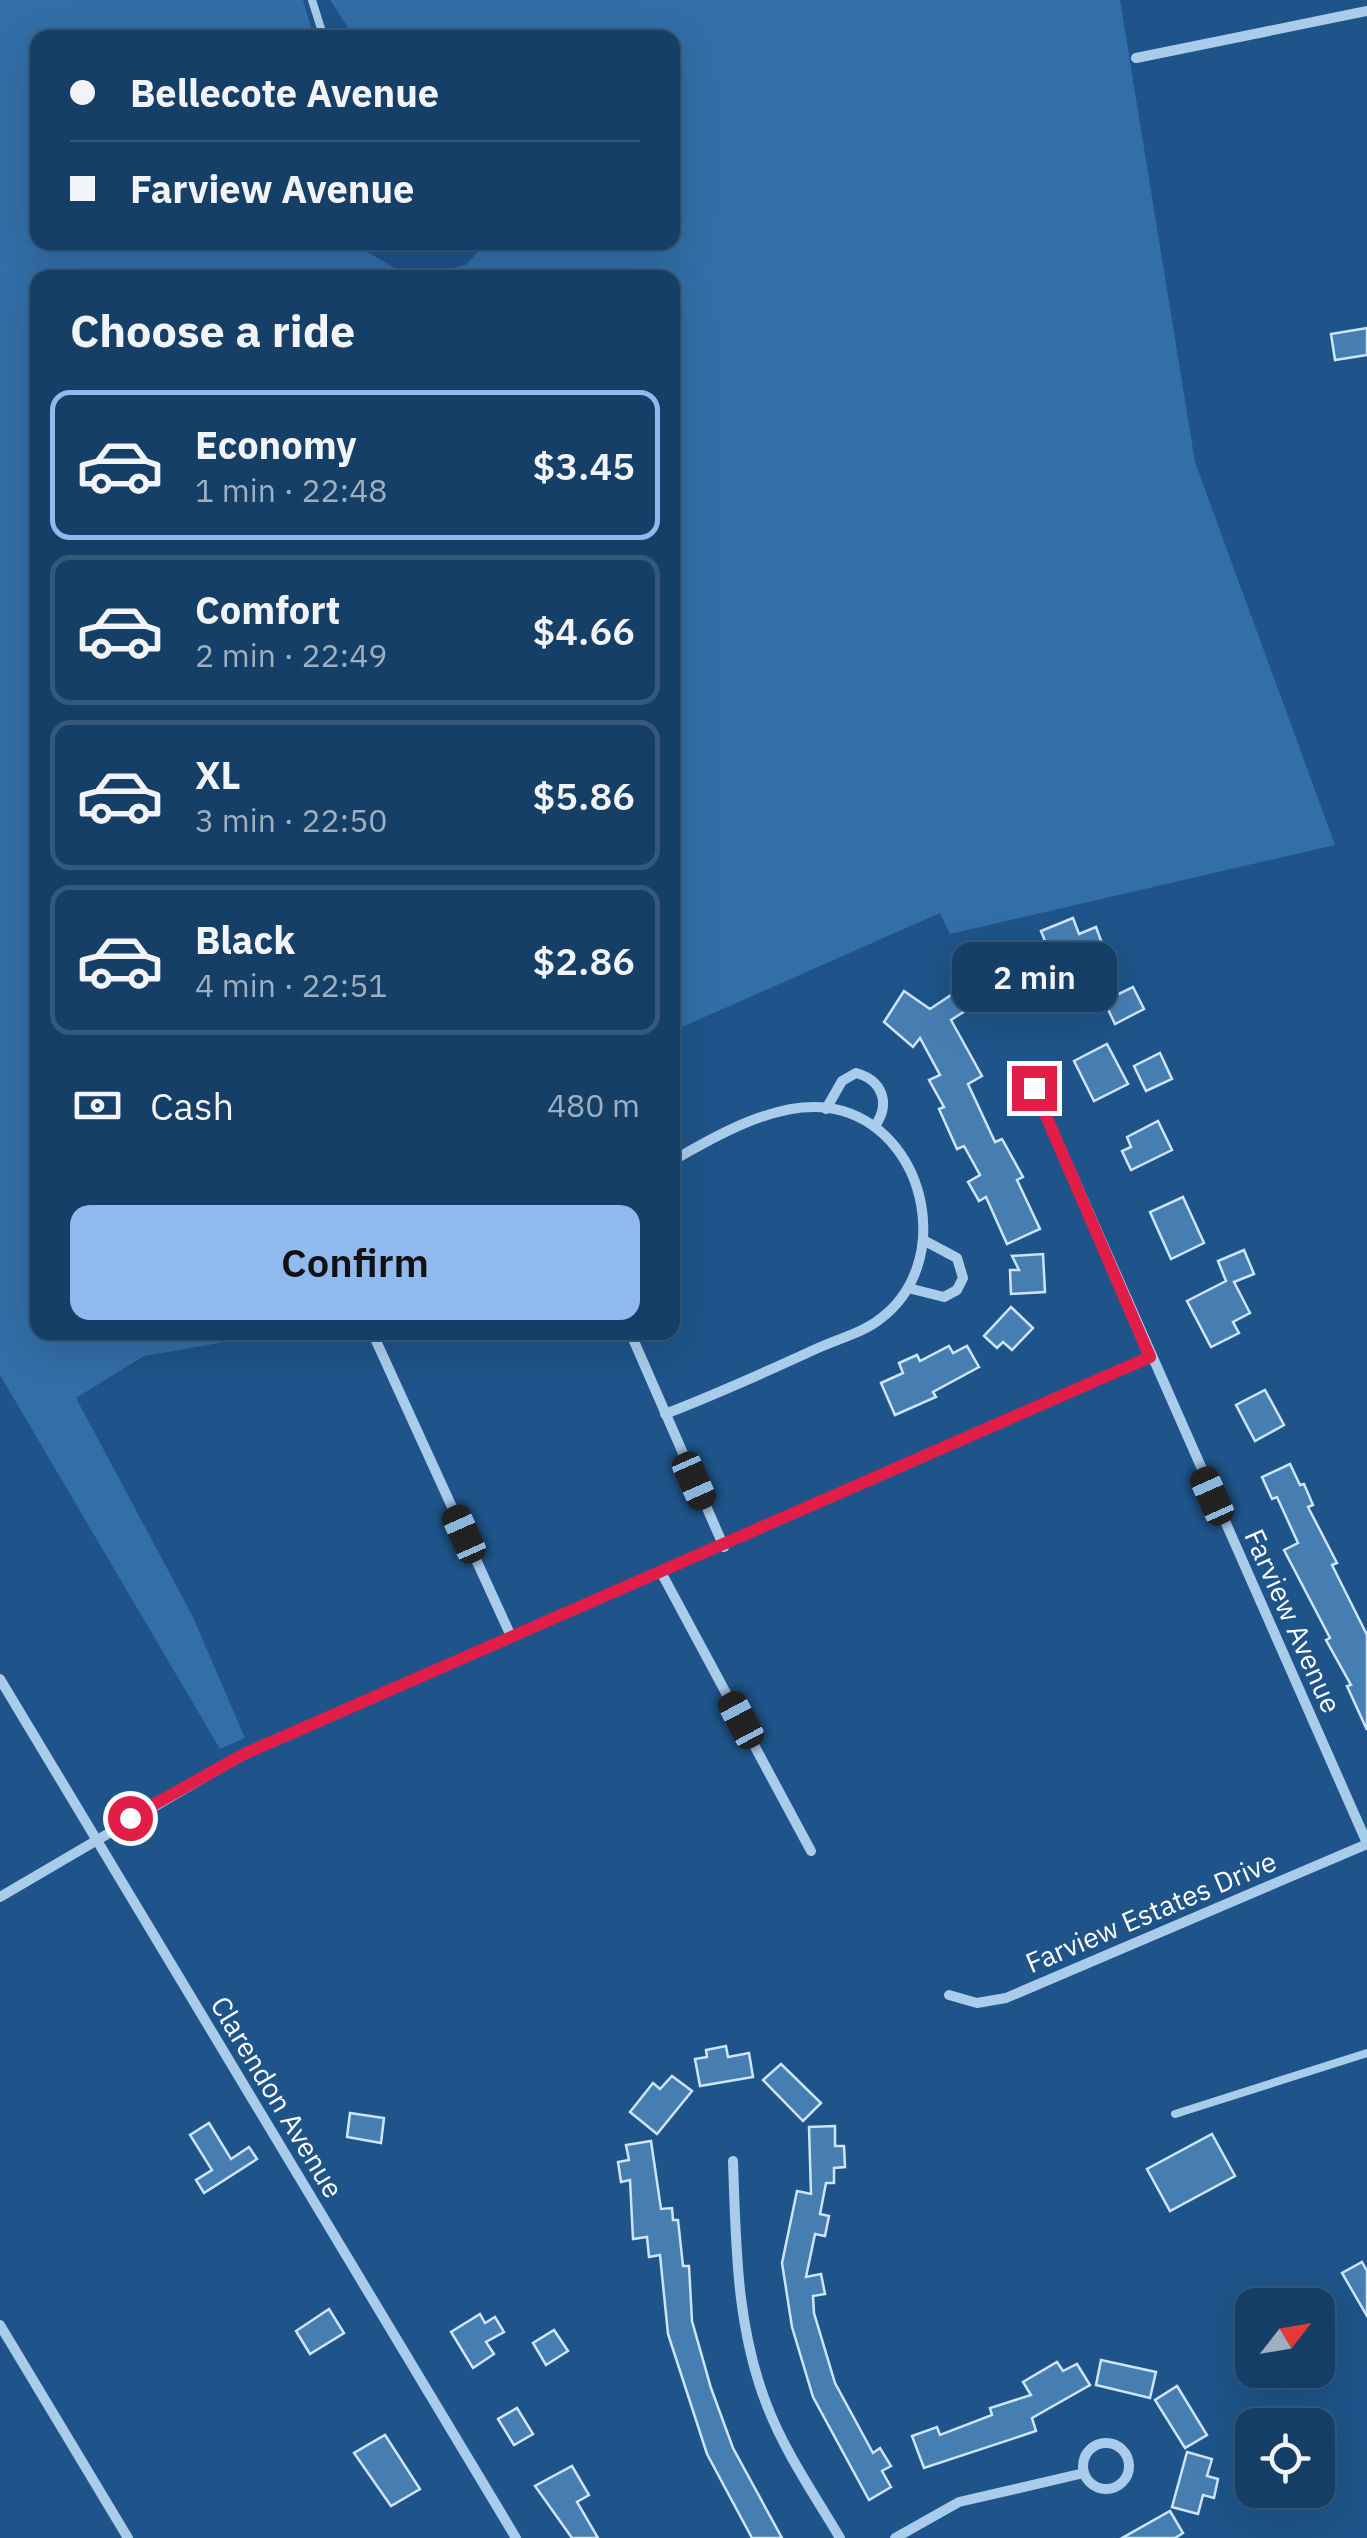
<!DOCTYPE html>
<html lang="en">
<head>
<meta charset="utf-8">
<style>
  body { margin:0; font-family:"IBM Plex Sans",sans-serif; background:#234a70; color:#f1f3f6; height:100vh; display:flex; flex-direction:column; font-size:38px; white-space:nowrap }
  * { box-sizing:border-box; margin:0 }
  p { font-size:32px; color:#9eafc0 }
  .icon { flex:none; width:55px; height:55px; fill:none; stroke:currentColor; stroke-width:2; stroke-linecap:round; stroke-linejoin:round }
  .map { position:relative; flex:1; overflow:hidden }
  .side { position:absolute; left:30px; top:270px; width:650px; height:1070px; display:flex; flex-direction:column; background:#163f67; border-radius:20px; box-shadow:0 10px 40px #0002,0 0 0 2px #35587b }
  .side>* { flex:none }
  .banner { position:absolute; left:30px; top:30px; width:650px; height:220px; border-radius:20px; box-shadow:0 10px 40px #0002,0 0 0 2px #35587b; display:grid; align-content:center; height:220px; padding:0 40px; background:#163f67 }
  .needle { width:65px; rotate:59deg }
  .controls { position:absolute; left:1235px; top:2288px; display:grid; gap:20px }
  .controls a { display:grid; place-items:center; width:100px; height:100px; border-radius:20px; background:#163f67; box-shadow:0 10px 40px #0002,0 0 0 2px #35587b; font-size:50px }
  .end { position:absolute; width:45px; height:45px; margin:-22px; border:12px solid #e11d48; background:#fff; box-shadow:0 0 0 5px #fff }
  .from { border-radius:50% }
  .bubble { position:absolute; height:70px; border-radius:20px; background:#163f67; box-shadow:0 10px 40px #0002,0 0 0 2px #35587b; font-size:32px; font-weight:600; line-height:70px; text-align:center }
  .car { position:absolute; width:30px; height:60px; margin:-30px -15px; border-radius:12px; box-shadow:0 0 8px 2px #0007; background:linear-gradient(#222 24%,#8ab4d8 0 40%,#222 0 76%,#8ab4d8 0 86%,#222 0) }
  .banner b { display:flex; align-items:center; gap:35px; height:95px; font-size:38px }
  .banner b+b { border-top:2px solid #35587b }
  .banner i { width:25px; height:25px; background:#f1f3f6 }
  ul { padding:0; list-style:none }
  li { display:flex; align-items:center; gap:30px; height:150px; margin:0 20px 15px; padding:0 20px; border:5px solid #35587b; border-radius:20px }
  li div { flex:1 }
  li b { display:block; font-size:38px }
  li em { font-style:normal; font-weight:600 }
  li.on { border-color:#90b9f0 }
  li>.icon { width:90px; height:90px; stroke-width:1.5 }
  h2 { padding:0 40px; font-size:45px; line-height:120px }
  .pay { display:flex; align-items:center; gap:25px; height:110px; padding:0 40px; font-size:38px }
  .pay p { margin-inline-start:auto }
  .action { display:flex; gap:20px; margin-top:auto; padding:20px 40px }
  .action a { flex:1; height:115px; border-radius:20px; background:#90b9f0; color:#111; font-size:40px; font-weight:600; line-height:115px; text-align:center }
  .map>svg:first-child { display:block }
  .green { fill:#326ea7 }
  .building { fill:#477eb2; stroke:#cee4f8; stroke-width:2.5 }
  .lines { fill:none; stroke-linecap:round; stroke-linejoin:round }
  .service { stroke:#a9cceb; stroke-width:8 }
  .minor { stroke:#a9cceb; stroke-width:10 }
  .route { stroke:#e11d48; stroke-width:12 }
  .labels { text-anchor:middle; stroke-width:9; stroke-linejoin:round; paint-order:stroke }
  .street-label { font-size:28px; fill:#fff; stroke:#1e5489 }
</style>
</head>
<body>
<div class="map">
<svg width="1367" height="2538" viewBox="0 0 1367 2538">
  <rect width="100%" height="100%" fill="#1e5489"/>
  <!-- green -->
  <g class="green">
    <path d="M0 0H303L314 37 38 38V242L352 243 410 277 38 278V1332H246L248 1338 144 1356 76 1398 192 1615 245 1738 220 1749 0 1375Z"/>
    <path d="M330 0H1120L1195 462 1335 845 950 934 940 913 673 1031 672 278 418 277 465 265 487 243 672 242V38L354 37Z"/>
  </g>
  <!-- building -->
  <g class="building">
    <path d="M1367 328V355L1335 360 1331 334Z"/>
    <path d="M1073 918 1079 934 1096 927 1103 946 1086 952 1092 968 1061 981 1041 931Z"/>
    <path d="M1133 987 1144 1009 1115 1024 1104 1001Z"/>
    <path d="M904 991 930 1009 957 991 968 1009 951 1020 982 1076 968 1084 995 1142 1002 1139 1023 1177 1017 1180 1040 1229 1007 1244 986 1197 979 1201 968 1182 980 1175 964 1146 957 1149 939 1109 944 1107 929 1080 940 1075 920 1038 913 1047 884 1022Z"/>
    <path d="M1107 1044 1128 1084 1094 1101 1074 1061Z"/>
    <path d="M1160 1053 1172 1079 1146 1091 1134 1066Z"/>
    <path d="M1158 1121 1172 1150 1131 1170 1122 1151 1131 1147 1127 1137Z"/>
    <path d="M1183 1197 1204 1243 1171 1259 1150 1212Z"/>
    <path d="M1244 1250 1254 1274 1234 1282 1250 1313 1233 1322 1239 1333 1211 1347 1187 1301 1226 1281 1218 1261Z"/>
    <path d="M1043 1254 1045 1292 1011 1294 1010 1270H1019L1012 1256Z"/>
    <path d="M1011 1307 1033 1328 1012 1350 1003 1342 997 1348 984 1336Z"/>
    <path d="M949 1346 953 1353 967 1346 979 1367 933 1392 936 1397 895 1415 881 1383 903 1373 899 1363 917 1355 920 1361Z"/>
    <path d="M1265 1390 1284 1425 1255 1441 1236 1405Z"/>
    <path d="M1290 1464 1300 1485 1304 1484 1313 1505 1308 1507 1337 1563 1332 1565 1367 1635V1730L1347 1686 1351 1685 1326 1640 1330 1638 1284 1550 1298 1543 1277 1497 1272 1499 1262 1477Z"/>
    <path d="M726 2046 728 2057 749 2053 753 2077 700 2086 695 2059 707 2057 706 2050Z"/>
    <path d="M781 2064 821 2103 803 2121 763 2080Z"/>
    <path d="M672 2076 692 2091 657 2134 630 2112 653 2083 660 2089Z"/>
    <path d="M350 2113 384 2118 381 2143 347 2137Z"/>
    <path d="M209 2123 231 2159 249 2147 257 2159 204 2193 196 2180 212 2170 190 2135Z"/>
    <path d="M835 2126V2146H844L845 2167 834 2168V2183H826L820 2214 829 2216 825 2236 815 2234 806 2277 821 2274 825 2294 813 2296 814 2313 835 2383 873 2453 880 2448 891 2466 882 2471 891 2487 869 2500 813 2397 792 2327 782 2263 797 2191 811 2194 809 2127Z"/>
    <path d="M1212 2134 1235 2176 1170 2211 1147 2169Z"/>
    <path d="M651 2141 661 2209 672 2208 673 2220H678L683 2266H689L692 2321 711 2388 733 2448 782 2538H752L707 2454 668 2334 660 2255 649 2257 647 2237 633 2239 630 2180 621 2182 618 2162 629 2160 626 2145Z"/>
    <path d="M1362 2262 1367 2271V2316L1342 2273Z"/>
    <path d="M329 2309 344 2333 310 2354 296 2331Z"/>
    <path d="M480 2314 485 2323 495 2317 504 2332 486 2342 494 2354 473 2368 451 2332Z"/>
    <path d="M554 2330 568 2351 546 2365 533 2343Z"/>
    <path d="M1101 2360 1156 2372 1150 2398 1096 2385Z"/>
    <path d="M1057 2362 1063 2371 1077 2364 1090 2385 1032 2418 1036 2431 924 2468 912 2436 937 2427 940 2435 992 2415 990 2408 1031 2395 1023 2382Z"/>
    <path d="M1177 2386 1207 2435 1185 2448 1155 2400Z"/>
    <path d="M517 2408 533 2434 514 2445 498 2419Z"/>
    <path d="M385 2435 420 2489 391 2506 354 2453Z"/>
    <path d="M1187 2452 1212 2459 1207 2476 1218 2479 1214 2498 1203 2495 1198 2514 1172 2507Z"/>
    <path d="M572 2466 589 2495 577 2502 598 2538H572L535 2486Z"/>
    <path d="M1170 2511 1183 2533 1175 2538H1122Z"/>
  </g>
  <g class="lines">
    <!-- service -->
    <g class="service">
      <path d="M312 0 324 38"/>
      <path d="M1175 2114 1367 2053"/>
    </g>
    <!-- minor -->
    <g class="minor">
      <path d="M1136 58 1367 11"/>
      <path d="M1034 1088 1367 1843"/>
      <path d="M826 1109 842 1081 856 1073C882 1080 891 1103 875 1126"/>
      <path d="M908 1288 944 1297 957 1290 963 1278 957 1258 925 1241"/>
      <path d="M372 1332 510 1634"/>
      <path d="M630 1332 724 1547"/>
      <path d="M665 1414C717 1394 768 1371 818 1348 838 1339 864 1332 880 1319 953 1265 929 1137 843 1111 786 1094 720 1134 672 1161"/>
      <path d="M662 1574 811 1851"/>
      <path d="M0 1679 516 2538"/>
      <path d="M0 1897 244 1754 1150 1357"/>
      <path d="M949 1995 977 2003 1006 1998 1367 1844"/>
      <path d="M733 2161C736 2244 736 2325 766 2403 784 2451 814 2494 840 2538"/>
      <path d="M0 2325 128 2538"/>
      <circle cx="1106" cy="2466" r="23"/>
      <path d="M895 2538 959 2502 1084 2473"/>
    </g>
  </g>
  <g class="lines">
    <!-- route -->
    <path class="route" d="M130 1818 244 1754 1150 1357 1034 1088"/>
  </g>
  <g class="labels">
    <!-- street labels -->
    <g class="street-label">
      <text transform="translate(1293 1621) rotate(66)" y="10">Farview Avenue</text>
      <text transform="translate(1151 1912) rotate(-23)" y="10">Farview Estates Drive</text>
      <text transform="translate(277 2097) rotate(59)" y="10">Clarendon Avenue</text>
    </g>
  </g>
</svg>
<div class="controls">
<a><svg class="needle" viewBox="-14 -14 28 28"><path d="M0-13l5 13h-10z" fill="#e53935"/><path d="M0 13l5-13h-10z" fill="#9eafc0"/></svg></a>
<a><svg class="icon" aria-label="locate" viewBox="0 0 24 24"><circle cx="12" cy="12" r="6"/><path d="M12 2v4M12 18v4M2 12h4M18 12h4"/></svg></a>
</div>
<i class="end from" style="left:130px;top:1818px"></i>
<i class="end" style="left:1034px;top:1088px"></i>
<div class="bubble" style="left:952px;top:942px;width:165px">2 min</div>
<i class="car" style="left:694px;top:1481px;rotate:156deg"></i>
<i class="car" style="left:1212px;top:1496px;rotate:336deg"></i>
<i class="car" style="left:464px;top:1534px;rotate:336deg"></i>
<i class="car" style="left:741px;top:1720px;rotate:332deg"></i>
<div class="banner">
<b><i class="from"></i>Bellecote Avenue</b>
<b><i></i>Farview Avenue</b>
</div>
<section class="side">
<h2>Choose a ride</h2>
<ul>
<li class="on"><svg class="icon" aria-label="car" viewBox="0 0 24 24"><path d="M5 17H2v-5l4-1 3-4h7l3 4 3 1v5h-3M9 17h6M6 11h13"/><circle cx="7" cy="17" r="2"/><circle cx="17" cy="17" r="2"/></svg><div><b>Economy</b><p>1 min · 22:48</p></div><em>$3.45</em></li>
<li><svg class="icon" aria-label="car" viewBox="0 0 24 24"><path d="M5 17H2v-5l4-1 3-4h7l3 4 3 1v5h-3M9 17h6M6 11h13"/><circle cx="7" cy="17" r="2"/><circle cx="17" cy="17" r="2"/></svg><div><b>Comfort</b><p>2 min · 22:49</p></div><em>$4.66</em></li>
<li><svg class="icon" aria-label="car" viewBox="0 0 24 24"><path d="M5 17H2v-5l4-1 3-4h7l3 4 3 1v5h-3M9 17h6M6 11h13"/><circle cx="7" cy="17" r="2"/><circle cx="17" cy="17" r="2"/></svg><div><b>XL</b><p>3 min · 22:50</p></div><em>$5.86</em></li>
<li><svg class="icon" aria-label="car" viewBox="0 0 24 24"><path d="M5 17H2v-5l4-1 3-4h7l3 4 3 1v5h-3M9 17h6M6 11h13"/><circle cx="7" cy="17" r="2"/><circle cx="17" cy="17" r="2"/></svg><div><b>Black</b><p>4 min · 22:51</p></div><em>$2.86</em></li>
</ul>
<div class="pay"><svg class="icon" aria-label="cash" viewBox="0 0 24 24"><path d="M3 7h18v10H3z"/><circle cx="12" cy="12" r="2"/></svg>Cash<p>480 m</p></div>
<div class="action"><a>Confirm</a></div>
</section>
</div>
</body>
</html>
